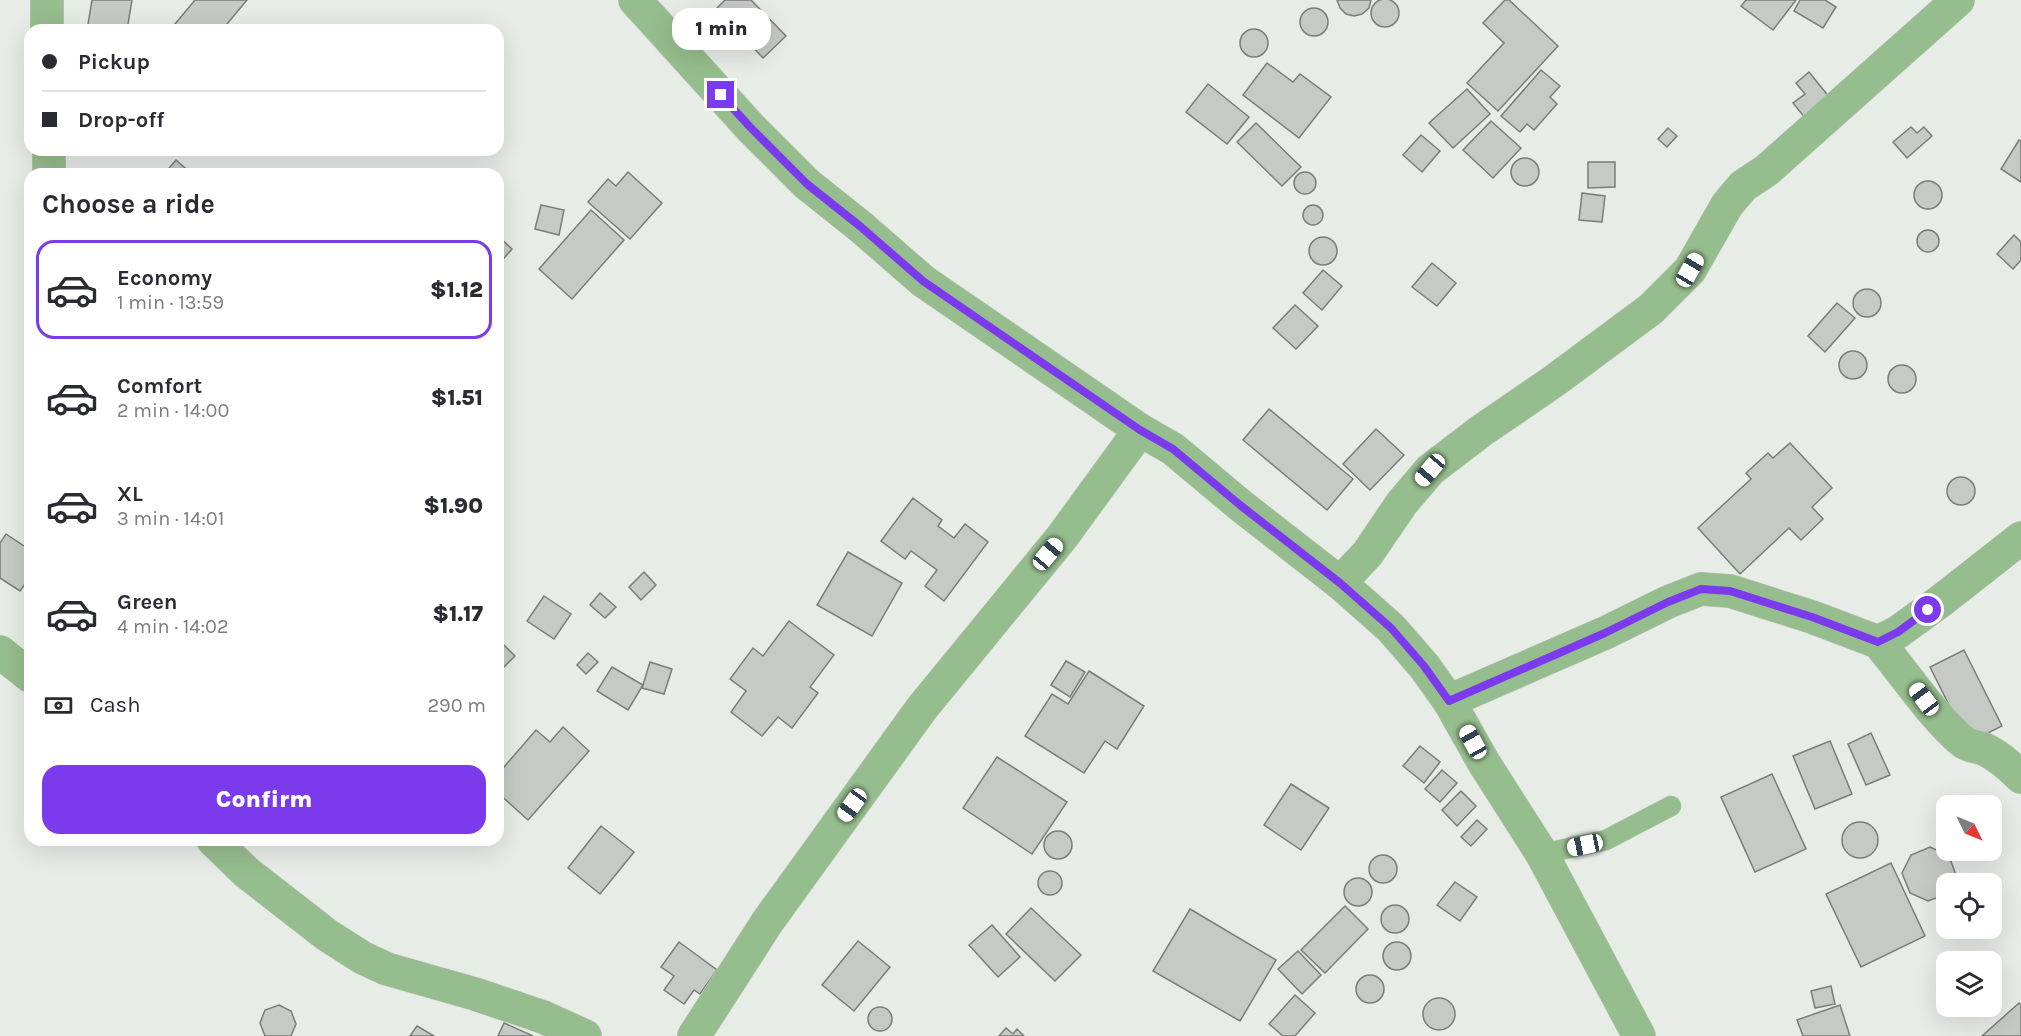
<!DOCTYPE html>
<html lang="en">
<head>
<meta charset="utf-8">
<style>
  body { margin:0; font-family:Karla,sans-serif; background:#f2f2f3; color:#2b2b33; height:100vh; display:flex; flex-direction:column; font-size:22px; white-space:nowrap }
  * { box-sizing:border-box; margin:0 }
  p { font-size:20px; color:#7c7c81 }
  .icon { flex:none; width:33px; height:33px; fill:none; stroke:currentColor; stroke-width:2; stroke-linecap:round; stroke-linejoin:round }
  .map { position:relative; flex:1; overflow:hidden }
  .sheet { position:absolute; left:24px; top:168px; width:480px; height:678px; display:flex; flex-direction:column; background:#fff; border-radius:18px; box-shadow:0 6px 24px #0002 }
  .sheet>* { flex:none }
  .guide { position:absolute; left:24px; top:24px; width:480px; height:132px; border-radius:18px; box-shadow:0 6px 24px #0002; display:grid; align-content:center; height:132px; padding:0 18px; background:#fff }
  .needle { width:39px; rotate:133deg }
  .controls { position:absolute; left:1936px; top:795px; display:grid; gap:12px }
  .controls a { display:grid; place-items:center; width:66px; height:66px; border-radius:12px; background:#fff; box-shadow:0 6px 24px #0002; font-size:30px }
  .end { position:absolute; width:27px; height:27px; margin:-14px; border:8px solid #7c3aed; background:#fff; box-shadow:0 0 0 3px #fff }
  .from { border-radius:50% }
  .bubble { position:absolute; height:42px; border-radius:18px; background:#fff; box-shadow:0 6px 24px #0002; font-size:20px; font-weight:800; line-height:42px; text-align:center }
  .car { position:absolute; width:18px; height:36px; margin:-18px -9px; border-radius:8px; box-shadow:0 0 4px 2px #0007; background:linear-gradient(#fff 24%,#345 0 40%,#fff 0 76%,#345 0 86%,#fff 0) }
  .guide b { display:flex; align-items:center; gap:21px; height:57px; font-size:22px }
  .guide b+b { border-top:2px solid #e1e1e2 }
  .guide i { width:15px; height:15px; background:#2b2b33 }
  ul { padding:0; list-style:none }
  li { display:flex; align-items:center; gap:18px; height:99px; margin:0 12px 9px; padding:0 6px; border:3px solid transparent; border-radius:18px }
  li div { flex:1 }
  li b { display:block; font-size:22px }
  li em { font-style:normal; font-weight:800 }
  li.on { border-color:#7c3aed }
  li>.icon { width:54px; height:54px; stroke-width:1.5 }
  h2 { padding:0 18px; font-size:27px; line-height:72px }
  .pay { display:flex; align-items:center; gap:15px; height:66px; padding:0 18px; font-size:22px }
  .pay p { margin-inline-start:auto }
  .action { display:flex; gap:12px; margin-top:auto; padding:12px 18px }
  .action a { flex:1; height:69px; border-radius:18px; background:#7c3aed; color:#fff; font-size:24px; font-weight:800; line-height:69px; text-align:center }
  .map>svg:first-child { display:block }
  .building { fill:#c6cac5; stroke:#7a7e79; stroke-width:1.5 }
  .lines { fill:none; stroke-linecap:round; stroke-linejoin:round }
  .lane-casing { stroke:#c3c7c3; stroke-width:21 }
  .street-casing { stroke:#c3c7c3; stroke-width:34 }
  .lane { stroke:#96bd8d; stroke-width:20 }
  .street { stroke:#96bd8d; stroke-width:33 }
  .route { stroke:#7c3aed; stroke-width:8 }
</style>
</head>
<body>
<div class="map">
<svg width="2021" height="1036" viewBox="0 0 2021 1036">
  <rect width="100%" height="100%" fill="#e7ece7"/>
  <!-- building -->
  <g class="building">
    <circle cx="1385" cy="13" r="14"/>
    <path d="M92 0H132L127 30H87Z"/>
    <path d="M195 0H247L222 30H170Z"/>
    <path d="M725 0H751L786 36 763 58 716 9Z"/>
    <path d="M1337 0H1371L1369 8 1362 14 1354 16 1346 14 1340 8Z"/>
    <path d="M1505 0H1509L1558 46 1498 111 1467 83 1504 43 1483 23Z"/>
    <path d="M1746 0H1796L1773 30 1741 6Z"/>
    <path d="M1800 0H1825L1836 7 1823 28 1794 11Z"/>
    <circle cx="1314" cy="22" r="14"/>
    <circle cx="1254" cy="43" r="14"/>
    <path d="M1267 63 1293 82 1300 74 1331 97 1299 138 1243 95Z"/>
    <path d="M1541 70 1560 86 1550 97 1557 104 1534 130 1527 124 1520 132 1501 116Z"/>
    <path d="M1809 72 1830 98 1805 118 1793 103 1805 94 1796 83Z"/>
    <path d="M1208 84 1249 117 1227 144 1186 112Z"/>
    <path d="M1467 89 1490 114 1453 148 1429 123Z"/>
    <path d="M1491 121 1521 148 1493 178 1463 150Z"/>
    <path d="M1256 123 1301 167 1282 186 1237 142Z"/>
    <path d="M1911 127 1917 133 1924 127 1932 136 1907 158 1893 142Z"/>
    <path d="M1668 128 1677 136 1667 147 1658 139Z"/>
    <path d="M1421 135 1440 151 1422 172 1403 155Z"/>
    <path d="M2019 140 2021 141V182L2001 169Z"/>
    <circle cx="1525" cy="172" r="14"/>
    <path d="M176 160 192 174H164Z"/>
    <path d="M1588 162H1615V187L1588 188Z"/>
    <circle cx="1305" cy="183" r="11"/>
    <path d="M628 172 662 203 630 239 588 202 608 179 616 186Z"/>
    <circle cx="1928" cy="195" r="14"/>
    <path d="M1582 193 1605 196 1602 222 1579 220Z"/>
    <circle cx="1313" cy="215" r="10"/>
    <path d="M541 205 564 210 559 235 535 229Z"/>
    <path d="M591 210 624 240 572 299 539 269Z"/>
    <circle cx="1928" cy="241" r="11"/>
    <path d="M2014 235 2021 242V260L2013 269 1997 254Z"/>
    <path d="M498 236 512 249 498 265Z"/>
    <circle cx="1323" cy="251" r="14"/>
    <path d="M1432 263 1456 283 1437 306 1412 287Z"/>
    <path d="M1323 270 1342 286 1322 310 1303 293Z"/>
    <circle cx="1867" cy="303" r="14"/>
    <path d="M1837 303 1855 318 1825 352 1808 336Z"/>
    <path d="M1295 305 1318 326 1296 349 1273 328Z"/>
    <circle cx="1853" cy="365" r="14"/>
    <circle cx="1902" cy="379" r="14"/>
    <path d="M1269 409 1353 479 1327 510 1243 440Z"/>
    <path d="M1376 429 1404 455 1370 490 1343 464Z"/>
    <path d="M1790 443 1832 488 1812 507 1823 519 1801 540 1789 528 1740 574 1698 528 1751 479 1746 473 1768 453 1773 458Z"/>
    <circle cx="1961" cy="491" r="14"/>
    <path d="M913 498 942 520 938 526 954 538 965 524 988 542 944 601 925 586 937 570 911 551 905 559 881 541Z"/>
    <path d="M6 534 30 550V577L20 591 0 578V543Z"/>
    <path d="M848 552 902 583 872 636 817 605Z"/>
    <path d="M644 572 656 585 641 600 629 587Z"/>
    <path d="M600 593 616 607 605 618 590 605Z"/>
    <path d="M544 596 571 614 554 639 527 621Z"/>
    <path d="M789 621 834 655 810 687 818 693 792 728 778 717 762 736 731 712 746 691 730 679 753 648 763 656Z"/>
    <path d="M498 639 515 656 498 673Z"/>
    <path d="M1964 650 2002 726 1968 743 1930 667Z"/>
    <path d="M588 653 598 662 586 674 577 665Z"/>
    <path d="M1066 661 1085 672 1070 697 1051 685Z"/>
    <path d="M650 662 672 669 664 694 642 688Z"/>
    <path d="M612 667 643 685 628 710 597 691Z"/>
    <path d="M1089 671 1144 706 1117 749 1105 741 1084 773 1025 736 1052 694 1068 704Z"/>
    <path d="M563 727 589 751 528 820 498 793V774L536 730 550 742Z"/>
    <path d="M1871 733 1890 775 1866 785 1848 744Z"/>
    <path d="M1830 741 1852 794 1815 809 1793 756Z"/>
    <path d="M1420 746 1440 762 1424 783 1403 766Z"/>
    <path d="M997 757 1067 802 1032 854 963 808Z"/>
    <path d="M1442 770 1457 783 1440 802 1425 789Z"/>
    <path d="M1772 774 1806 849 1755 872 1721 797Z"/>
    <path d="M1291 784 1329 808 1301 850 1264 825Z"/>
    <path d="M1461 791 1476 806 1457 826 1442 810Z"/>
    <path d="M1477 820 1487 829 1471 846 1461 837Z"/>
    <circle cx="1860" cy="840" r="18"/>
    <path d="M601 826 634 852 600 894 568 868Z"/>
    <circle cx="1058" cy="845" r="14"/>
    <path d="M1930 847 1949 856 1956 875 1952 884H1947V894L1928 901 1910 893 1902 873 1911 855Z"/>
    <circle cx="1383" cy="869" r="14"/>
    <path d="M1891 863 1925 936 1861 967 1826 894Z"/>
    <circle cx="1050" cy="883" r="12"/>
    <circle cx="1358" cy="892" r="14"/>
    <path d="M1455 882 1477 897 1460 921 1437 905Z"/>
    <circle cx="1395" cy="919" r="14"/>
    <path d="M1345 906 1368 929 1325 973 1301 950Z"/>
    <path d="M1031 908 1081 955 1055 981 1006 934Z"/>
    <path d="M1190 909 1276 960 1240 1021 1153 971Z"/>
    <path d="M992 925 1020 957 998 977 969 945Z"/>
    <path d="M858 941 890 967 854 1011 822 985Z"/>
    <path d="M679 942 717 970 700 994 694 990 684 1004 664 990 674 976 661 967Z"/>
    <circle cx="1397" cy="956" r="14"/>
    <path d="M1298 951 1321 975 1302 994 1278 969Z"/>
    <circle cx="1370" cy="989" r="14"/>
    <path d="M1831 986 1835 1004 1815 1008 1811 991Z"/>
    <path d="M1295 995 1315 1013 1295 1036H1283L1269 1024Z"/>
    <circle cx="1439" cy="1014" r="16"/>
    <path d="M2019 1003 2021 1005V1036H1982Z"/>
    <path d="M279 1005 291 1011 296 1024 291 1036H265L260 1023 265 1010Z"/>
    <path d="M1840 1005 1850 1036H1803L1797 1020Z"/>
    <circle cx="880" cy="1019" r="12"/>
    <path d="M504 1023 533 1036H498Z"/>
    <path d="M417 1026 434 1036H410Z"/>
    <path d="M1006 1028 1013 1034 1017 1029 1024 1036H999Z"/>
  </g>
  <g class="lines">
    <defs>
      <path id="lane" d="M1542 854 1606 840 1671 806"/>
      <g id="street">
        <path d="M47 0V30"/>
        <path d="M635 0 750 127 807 184 861 227 923 281 1140 430 1173 449 1240 505 1340 583 1391 628 1424 666 1449 701 1484 763 1542 854 1639 1036"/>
        <path d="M49 150V174"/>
        <path d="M1340 583 1368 553 1402 503 1430 470 1481 431 1554 381 1651 309 1690 270 1727 205 1743 186 1767 170 1958 0"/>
        <path d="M1878 642C1906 675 1930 713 1962 741 1969 747 1976 746 1984 749 1997 755 2011 767 2021 777"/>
        <path d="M0 652 30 676"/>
        <path d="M1449 701 1605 633 1668 602 1701 589 1730 591 1812 617 1878 642 1898 632 1942 600 2021 538"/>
        <path d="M213 840 246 872 327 935 363 958 387 969 475 994 543 1017 585 1036"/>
        <path d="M694 1036 768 921 922 708 1062 537 1140 430"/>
      </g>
    </defs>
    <!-- lane casing -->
    <use href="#lane" class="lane-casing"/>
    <!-- street casing -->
    <use href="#street" class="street-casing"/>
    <!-- lane -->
    <use href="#lane" class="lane"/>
    <!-- street -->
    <use href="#street" class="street"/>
  </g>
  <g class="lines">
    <!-- route -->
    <path class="route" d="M721 95 750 127 807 184 861 227 923 281 1140 430 1173 449 1240 505 1340 583 1391 628 1424 666 1449 701 1605 633 1668 602 1701 589 1730 591 1812 617 1878 642 1898 632 1928 610"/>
  </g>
</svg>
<div class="controls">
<a><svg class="needle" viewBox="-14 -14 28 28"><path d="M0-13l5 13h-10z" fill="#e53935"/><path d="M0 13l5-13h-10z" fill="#7c7c81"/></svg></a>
<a><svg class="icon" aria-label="locate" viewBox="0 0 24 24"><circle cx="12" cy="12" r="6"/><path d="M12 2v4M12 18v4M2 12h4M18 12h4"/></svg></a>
<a><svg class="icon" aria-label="layers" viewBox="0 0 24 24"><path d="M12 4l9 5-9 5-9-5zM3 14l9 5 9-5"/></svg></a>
</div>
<i class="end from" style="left:1928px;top:610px"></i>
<i class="end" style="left:721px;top:95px"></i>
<div class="bubble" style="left:672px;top:8px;width:99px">1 min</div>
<i class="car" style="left:1690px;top:270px;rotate:30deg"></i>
<i class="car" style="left:1430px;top:470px;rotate:220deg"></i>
<i class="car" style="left:1048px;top:554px;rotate:40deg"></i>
<i class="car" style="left:1924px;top:699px;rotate:323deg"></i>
<i class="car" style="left:1473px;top:742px;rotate:331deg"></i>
<i class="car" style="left:852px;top:805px;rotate:216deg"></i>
<i class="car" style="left:1585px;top:845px;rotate:258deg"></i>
<div class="guide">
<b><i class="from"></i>Pickup</b>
<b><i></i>Drop-off</b>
</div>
<section class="sheet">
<h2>Choose a ride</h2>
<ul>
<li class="on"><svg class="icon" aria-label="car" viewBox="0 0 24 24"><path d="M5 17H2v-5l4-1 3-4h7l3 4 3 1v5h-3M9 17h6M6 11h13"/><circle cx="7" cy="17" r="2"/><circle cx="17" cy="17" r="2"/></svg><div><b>Economy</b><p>1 min · 13:59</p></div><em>$1.12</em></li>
<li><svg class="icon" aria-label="car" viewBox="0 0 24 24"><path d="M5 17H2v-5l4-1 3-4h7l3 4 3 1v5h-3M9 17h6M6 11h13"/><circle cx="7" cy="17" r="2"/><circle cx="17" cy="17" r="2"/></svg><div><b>Comfort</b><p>2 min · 14:00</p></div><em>$1.51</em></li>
<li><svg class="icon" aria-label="car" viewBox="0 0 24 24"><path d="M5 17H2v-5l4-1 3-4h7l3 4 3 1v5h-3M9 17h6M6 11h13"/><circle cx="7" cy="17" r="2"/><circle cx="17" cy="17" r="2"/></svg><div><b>XL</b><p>3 min · 14:01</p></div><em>$1.90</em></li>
<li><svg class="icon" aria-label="car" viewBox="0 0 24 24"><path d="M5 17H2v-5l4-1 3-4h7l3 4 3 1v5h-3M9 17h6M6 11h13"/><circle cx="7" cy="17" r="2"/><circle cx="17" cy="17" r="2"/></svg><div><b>Green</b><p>4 min · 14:02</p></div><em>$1.17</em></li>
</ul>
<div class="pay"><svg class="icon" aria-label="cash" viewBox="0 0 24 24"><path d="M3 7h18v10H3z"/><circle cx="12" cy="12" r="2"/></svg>Cash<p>290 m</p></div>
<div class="action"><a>Confirm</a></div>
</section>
</div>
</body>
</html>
